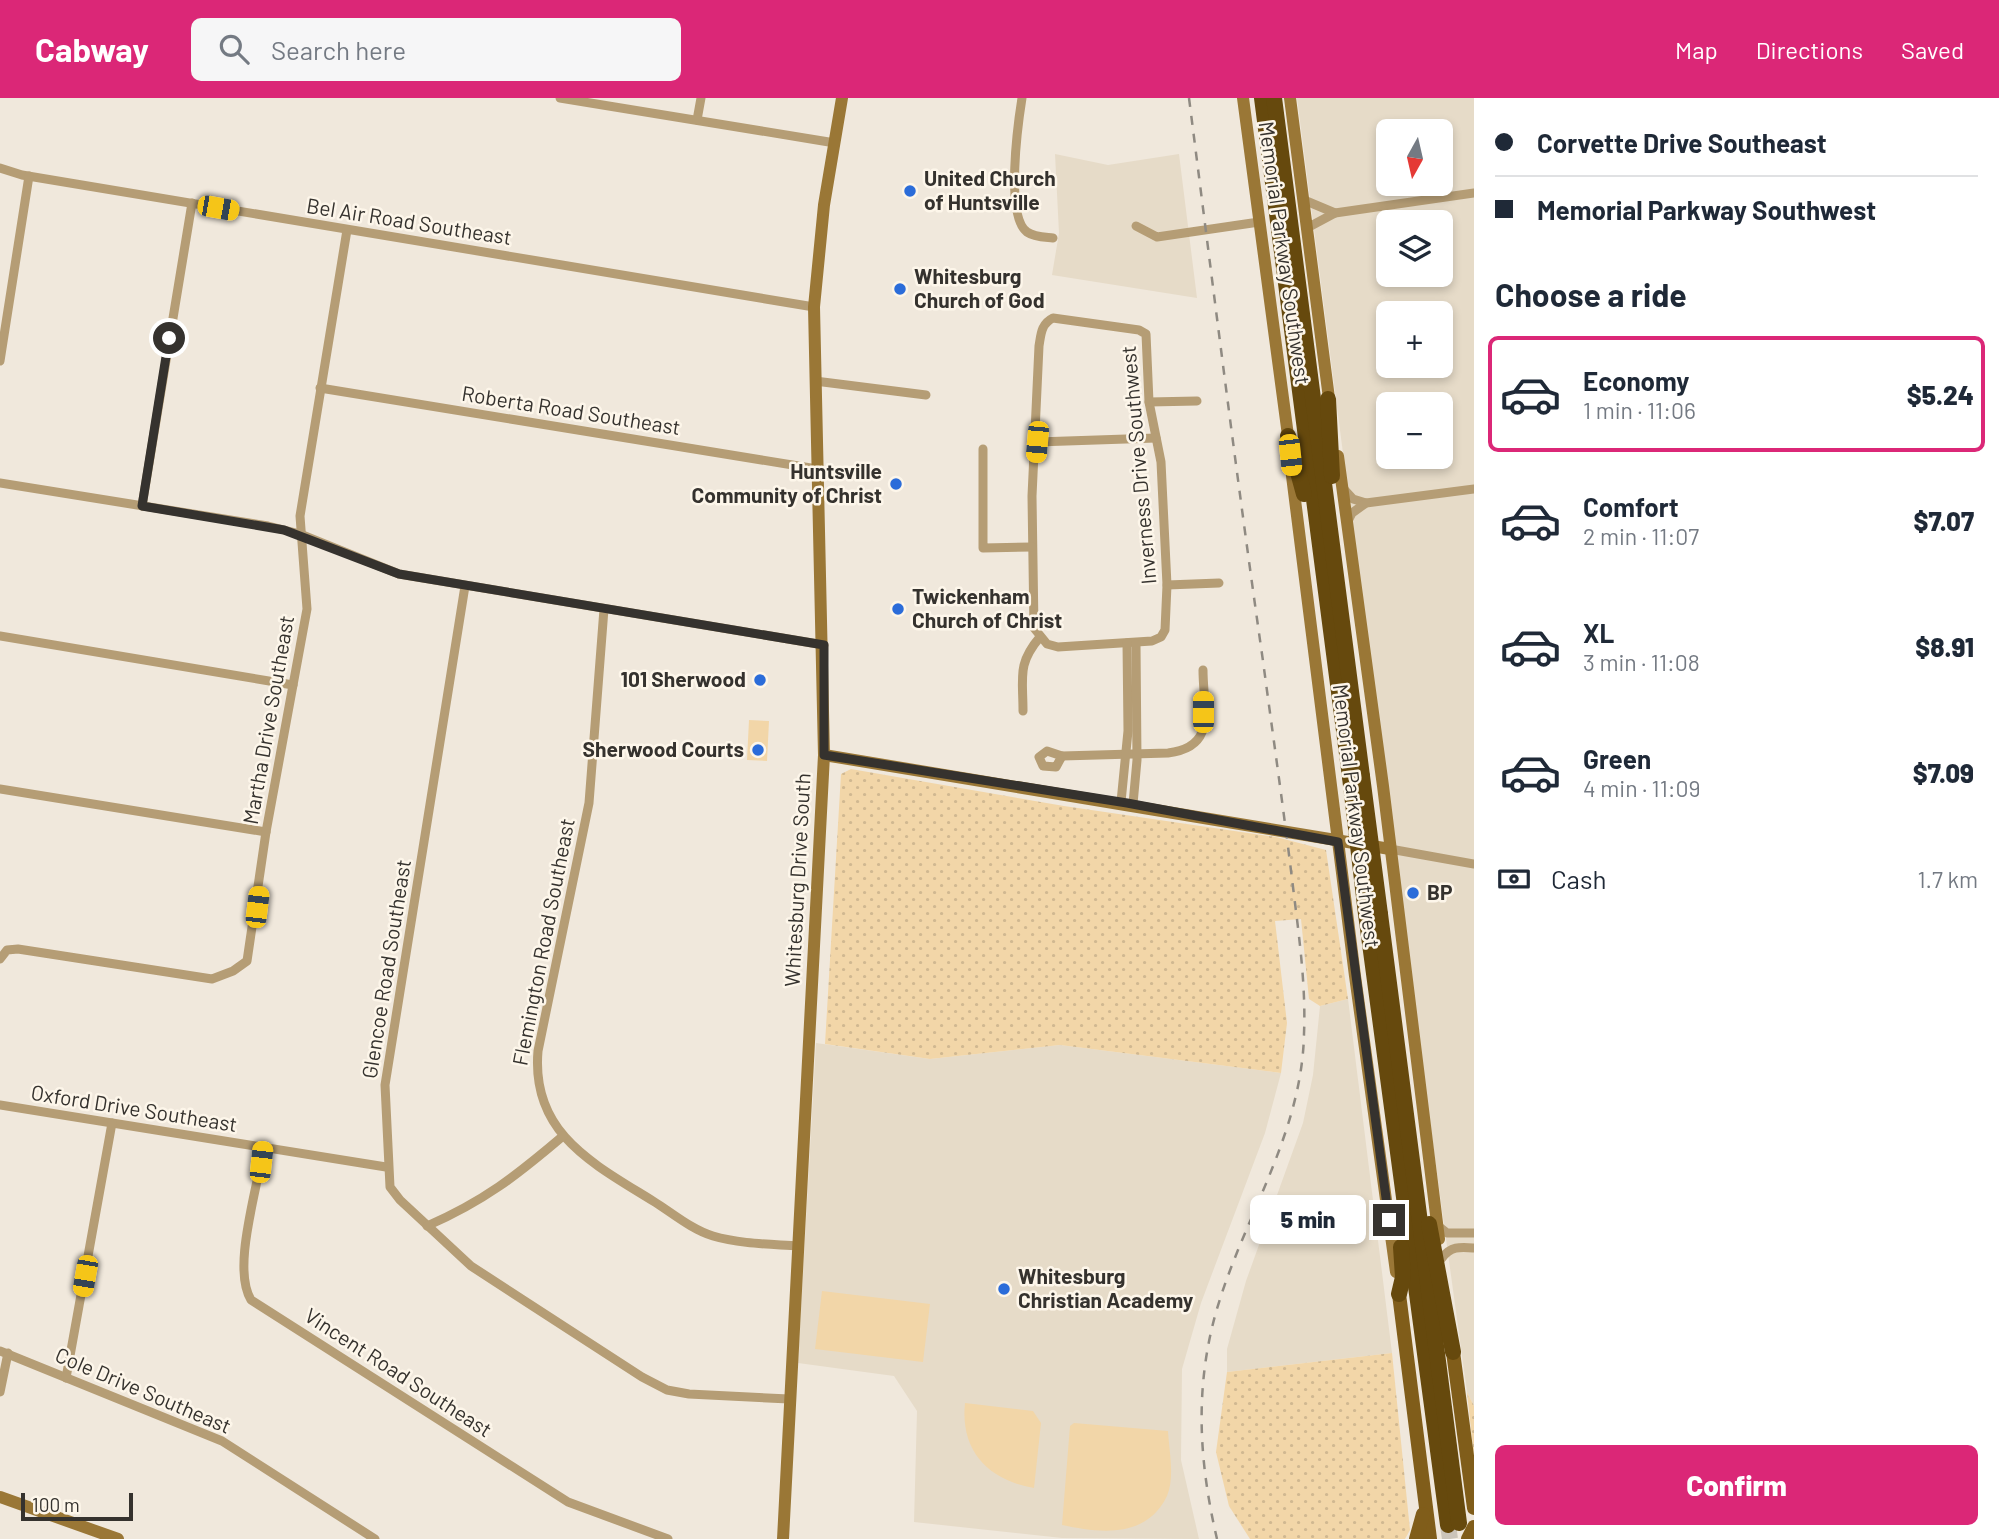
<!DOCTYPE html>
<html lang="en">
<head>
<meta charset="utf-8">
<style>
  body { margin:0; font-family:Barlow,sans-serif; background:#f6f6f7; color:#1f2937; height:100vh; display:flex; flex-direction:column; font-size:26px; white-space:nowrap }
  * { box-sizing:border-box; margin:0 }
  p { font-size:23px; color:#747a83 }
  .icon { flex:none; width:38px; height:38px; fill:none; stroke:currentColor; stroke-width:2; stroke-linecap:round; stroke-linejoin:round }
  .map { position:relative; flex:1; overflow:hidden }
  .sheet { display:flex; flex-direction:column; background:#fff; width:525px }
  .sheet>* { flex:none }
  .hud { display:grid; align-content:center; height:154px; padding:0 21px; background:#fff }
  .needle { width:46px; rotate:188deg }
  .fabs { position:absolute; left:1376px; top:21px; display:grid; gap:14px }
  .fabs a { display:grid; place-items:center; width:77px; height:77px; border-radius:10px; background:#fff; box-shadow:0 4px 10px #0003; font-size:35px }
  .scale { position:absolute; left:21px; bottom:18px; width:112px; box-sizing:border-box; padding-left:7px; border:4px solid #35322e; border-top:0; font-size:19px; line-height:24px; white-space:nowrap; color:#35322e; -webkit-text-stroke:5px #fdf6ea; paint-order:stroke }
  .end { position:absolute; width:32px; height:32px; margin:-16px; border:9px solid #35322e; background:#fff; box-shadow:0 0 0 4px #fff }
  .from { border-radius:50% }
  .bubble { position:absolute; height:49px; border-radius:10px; background:#fff; box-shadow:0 4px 10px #0003; font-size:23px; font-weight:800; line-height:49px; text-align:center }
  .car { position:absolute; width:21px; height:42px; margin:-21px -10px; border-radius:9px; box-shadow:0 0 5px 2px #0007; background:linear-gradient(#f5c518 24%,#345 0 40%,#f5c518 0 76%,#345 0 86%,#f5c518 0) }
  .hud b { display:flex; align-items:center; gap:24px; height:66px; font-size:26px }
  .hud b+b { border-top:2px solid #e0e1e3 }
  .hud i { width:18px; height:18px; background:#1f2937 }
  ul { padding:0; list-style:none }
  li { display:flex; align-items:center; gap:21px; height:116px; margin:0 14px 10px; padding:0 7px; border:4px solid transparent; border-radius:10px }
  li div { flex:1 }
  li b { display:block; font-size:26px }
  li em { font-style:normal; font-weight:800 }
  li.selected { border-color:#db2777 }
  li>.icon { width:63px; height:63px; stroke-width:1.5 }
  h2 { padding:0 21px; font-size:32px; line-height:84px }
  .pay { display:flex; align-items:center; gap:18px; height:77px; padding:0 21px; font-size:26px }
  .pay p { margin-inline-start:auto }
  .button { display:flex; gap:14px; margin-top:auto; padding:14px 21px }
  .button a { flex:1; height:80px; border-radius:10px; background:#db2777; color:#fff; font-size:28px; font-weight:800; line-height:80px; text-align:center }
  header { display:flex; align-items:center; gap:42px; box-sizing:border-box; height:98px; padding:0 35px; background:#db2777; color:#fff }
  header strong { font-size:33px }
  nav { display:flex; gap:38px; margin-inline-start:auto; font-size:24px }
  .search { width:490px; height:63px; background:#f6f6f7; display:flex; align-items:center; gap:18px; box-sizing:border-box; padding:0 24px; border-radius:10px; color:#747a83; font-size:26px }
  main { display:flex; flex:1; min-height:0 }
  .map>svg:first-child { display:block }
  .built { fill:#e6dbc8; fill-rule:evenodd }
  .green { fill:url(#green-dots) }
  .pitch { fill:#f2d6a8 }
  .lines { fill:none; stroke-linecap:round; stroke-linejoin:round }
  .highway-tunnel { stroke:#cbc4b9; stroke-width:16; stroke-dasharray:16 8; stroke-linecap:butt }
  .street { stroke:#b59d75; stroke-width:9 }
  .secondary { stroke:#9a7736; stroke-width:12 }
  .primary { stroke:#805d1a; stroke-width:14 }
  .highway { stroke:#66490d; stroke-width:16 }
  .rail { stroke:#8f8a82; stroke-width:2.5; stroke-dasharray:9 9; stroke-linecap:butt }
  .highway-bridge { stroke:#66490d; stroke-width:16 }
  .route { stroke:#35322e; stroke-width:9 }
  .poi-dot { fill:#2b6cd9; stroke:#fdf6ea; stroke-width:2.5 }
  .labels { text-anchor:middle; stroke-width:5; stroke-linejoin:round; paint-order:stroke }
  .poi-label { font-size:21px; font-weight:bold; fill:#35322e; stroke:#fdf6ea; text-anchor:start }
  .street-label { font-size:21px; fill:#35322e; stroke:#fdf6ea }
</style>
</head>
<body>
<header>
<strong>Cabway</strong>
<div class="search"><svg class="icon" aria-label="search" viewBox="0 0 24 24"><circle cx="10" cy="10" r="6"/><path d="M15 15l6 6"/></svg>Search here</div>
<nav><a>Map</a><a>Directions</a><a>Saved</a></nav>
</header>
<main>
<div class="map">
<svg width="1474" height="1441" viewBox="0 0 1474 1441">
  <defs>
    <pattern id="green-dots" width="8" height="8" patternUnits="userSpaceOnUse" patternTransform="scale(1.75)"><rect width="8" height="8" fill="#f2d6a8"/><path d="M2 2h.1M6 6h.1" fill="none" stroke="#d0b891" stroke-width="1.8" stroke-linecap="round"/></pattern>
  </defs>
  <rect width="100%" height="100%" fill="#f0e8dc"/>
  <!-- built -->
  <g class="built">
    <path d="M1297 0H1474V1308L1467 1294 1423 973ZM1388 33H1440V86H1388ZM1388 124H1440V177H1388ZM1388 215H1440V268H1388ZM1388 306H1440V359H1388Z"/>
    <path d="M1055 56 1108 67 1179 56 1197 200 1052 177 1059 135Z"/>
    <path d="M1348 901 1392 1255 1227 1274V1251L1246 1183 1303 1025 1313 977 1320 908Z"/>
    <path d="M816 945 930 961 1060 947 1281 975 1265 1035 1201 1205 1182 1271 1181 1362 1199 1441 1062 1440 914 1424 917 1313 894 1278 798 1265Z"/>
  </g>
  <!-- green -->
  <g class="green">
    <path d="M851 671 1064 708 1276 739 1326 752 1348 901 1320 908 1309 901 1301 821 1275 823 1287 925 1281 975 1060 947 930 961 825 946 841 676Z"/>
    <path d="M1392 1255 1410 1432 1405 1441H1250L1229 1408 1216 1354 1227 1274Z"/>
    <path d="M1467 1294 1474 1308V1359Z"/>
  </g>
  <!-- pitch -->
  <g class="pitch">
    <path d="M749 622 769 623 767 663 747 662Z"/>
    <path d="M822 1193 930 1206 923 1264 815 1251Z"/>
    <path d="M965 1305 1033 1313 1041 1325 1034 1390C988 1382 960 1353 965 1305Z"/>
    <path d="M1074 1325 1168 1333C1169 1352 1175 1379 1167 1398 1146 1441 1100 1435 1062 1427L1070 1328Z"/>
  </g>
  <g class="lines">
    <!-- highway-tunnel -->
    <path class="highway-tunnel" d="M1448 1427 1450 1441"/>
    <!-- street -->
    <g class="street">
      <path d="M560 0 835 45"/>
      <path d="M1022 0C1018 25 1005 118 1027 134 1034 139 1044 139 1053 140"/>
      <path d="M697 22 701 0"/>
      <path d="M0 70 22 77 814 209"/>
      <path d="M1304 102 1335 115"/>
      <path d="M1136 128 1157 139 1259 124"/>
      <path d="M1307 130 1335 115 1474 95"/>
      <path d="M1053 220 1139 232 1146 236 1149 304 1161 364 1167 487 1165 532 1161 539 1152 543 1058 549 1047 546 1034 530 1032 398 1039 248C1041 236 1041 226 1053 220Z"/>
      <path d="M0 263 29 78"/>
      <path d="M815 283 926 297"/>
      <path d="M320 290 817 371"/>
      <path d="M1149 304 1197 303"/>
      <path d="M1037 344 1156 340"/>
      <path d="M983 351V450L1032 449"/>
      <path d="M0 385 268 428 300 436 399 476 824 547"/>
      <path d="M1342 389 1353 401 1366 405"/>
      <path d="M142 408 192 105"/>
      <path d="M1347 425 1352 415 1366 405 1474 391"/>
      <path d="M1167 487 1219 485"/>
      <path d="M465 488 385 987 390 1089 400 1102 471 1168 642 1279 667 1292 689 1296 789 1301"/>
      <path d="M604 511 589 705 538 953C531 1035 592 1065 653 1103 671 1114 692 1132 713 1138 740 1146 770 1146 798 1148"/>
      <path d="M0 538 293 587"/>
      <path d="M1023 613C1023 579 1017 566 1040 539"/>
      <path d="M1047 653 1062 658 1056 669 1043 668 1039 659Z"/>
      <path d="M1062 658 1168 655C1218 649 1203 611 1203 572"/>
      <path d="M0 691 266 734"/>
      <path d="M1121 704 1128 633 1127 545"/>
      <path d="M1133 706 1137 662 1136 546"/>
      <path d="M1390 751 1474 766"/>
      <path d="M0 861 7 852 18 851 212 881 233 873 247 863 266 734 307 511 300 418 347 132"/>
      <path d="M0 1007 386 1069"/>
      <path d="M263 1049C259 1088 231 1169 251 1202L568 1404 668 1441"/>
      <path d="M1437 1127 1447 1135H1474"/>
      <path d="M427 1128C484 1103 516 1078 563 1038"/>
      <path d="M1442 1160C1451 1148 1460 1149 1474 1150"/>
      <path d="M0 1253 222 1343 375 1441"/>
      <path d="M66 1280 112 1025"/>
      <path d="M0 1294 8 1255"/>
    </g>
    <!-- secondary -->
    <g class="secondary">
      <path d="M1243 0 1289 345"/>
      <path d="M1290 0 1330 308"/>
      <path d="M1338 358 1383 688 1439 1141"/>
      <path d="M1291 370 1355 878 1396 1174"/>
      <path d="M824 657 1390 751"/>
      <path d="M0 1399 118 1441"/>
      <path d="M783 1441 824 657 814 209 824 107 842 0"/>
    </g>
    <!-- primary -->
    <g class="primary">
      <path d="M1399 1196 1430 1441"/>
      <path d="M1453 1254 1474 1410"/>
      <path d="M1416 1441 1423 1416"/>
      <path d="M1468 1441 1474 1429"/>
    </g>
    <!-- highway -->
    <g class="highway">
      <path d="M1262 0 1350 679"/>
      <path d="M1274 0 1362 678"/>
      <path d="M1328 301 1332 378"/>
      <path d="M1288 338 1304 396"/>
      <path d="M1366 816 1448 1427"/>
      <path d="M1380 816 1459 1425"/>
      <path d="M1429 1126 1453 1254"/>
      <path d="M1399 1196 1403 1179 1401 1149"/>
    </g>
    <!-- rail -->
    <path class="rail" d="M1189 0C1213 188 1236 375 1263 563 1273 638 1284 714 1293 789 1299 838 1306 887 1304 936 1302 1032 1248 1113 1220 1201 1194 1282 1198 1360 1217 1441"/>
    <!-- highway-bridge -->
    <g class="highway-bridge">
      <path d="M1362 678 1380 816"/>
      <path d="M1350 679 1366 816"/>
    </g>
  </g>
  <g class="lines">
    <!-- route -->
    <path class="route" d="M169 240 142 408 284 432 399 476 824 547V657L1127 705 1338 744 1389 1122"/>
  </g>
  <!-- markers -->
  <g class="poi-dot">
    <circle cx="910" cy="93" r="7"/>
    <circle cx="900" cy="191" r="7"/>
    <circle cx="896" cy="386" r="7"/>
    <circle cx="898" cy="511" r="7"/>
    <circle cx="760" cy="582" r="7"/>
    <circle cx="758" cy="652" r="7"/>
    <circle cx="1413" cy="795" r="7"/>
    <circle cx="1004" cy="1191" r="7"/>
  </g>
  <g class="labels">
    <!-- poi labels -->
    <g class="poi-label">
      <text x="924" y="88">United Church<tspan x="924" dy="24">of Huntsville</tspan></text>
      <text x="914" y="186">Whitesburg<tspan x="914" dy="24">Church of God</tspan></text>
      <text x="882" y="381" text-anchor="end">Huntsville<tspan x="882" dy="24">Community of Christ</tspan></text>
      <text x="912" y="506">Twickenham<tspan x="912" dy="24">Church of Christ</tspan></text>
      <text x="746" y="589" text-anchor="end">101 Sherwood</text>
      <text x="744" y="659" text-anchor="end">Sherwood Courts</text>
      <text x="1427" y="802">BP</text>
      <text x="1018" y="1186">Whitesburg<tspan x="1018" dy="24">Christian Academy</tspan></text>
    </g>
    <!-- street labels -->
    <g class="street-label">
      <text transform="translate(409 124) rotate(9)" y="7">Bel Air Road Southeast</text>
      <text transform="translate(1284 155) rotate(82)" y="7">Memorial Parkway Southwest</text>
      <text transform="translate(571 313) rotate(9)" y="7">Roberta Road Southeast</text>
      <text transform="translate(1139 367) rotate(-95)" y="7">Inverness Drive Southwest</text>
      <text transform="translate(269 622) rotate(-80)" y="7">Martha Drive Southeast</text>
      <text transform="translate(1356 718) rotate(83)" y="7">Memorial Parkway Southwest</text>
      <text transform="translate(798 782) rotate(-87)" y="7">Whitesburg Drive South</text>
      <text transform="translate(544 844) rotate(-79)" y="7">Flemington Road Southeast</text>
      <text transform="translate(387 871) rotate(-81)" y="7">Glencoe Road Southeast</text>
      <text transform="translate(134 1011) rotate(9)" y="7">Oxford Drive Southeast</text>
      <text transform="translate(398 1275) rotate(33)" y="7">Vincent Road Southeast</text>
      <text transform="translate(143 1293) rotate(23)" y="7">Cole Drive Southeast</text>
    </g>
  </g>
</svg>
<div class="fabs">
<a><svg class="needle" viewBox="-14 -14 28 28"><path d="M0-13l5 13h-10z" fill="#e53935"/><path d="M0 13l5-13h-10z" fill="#747a83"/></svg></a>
<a><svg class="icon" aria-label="layers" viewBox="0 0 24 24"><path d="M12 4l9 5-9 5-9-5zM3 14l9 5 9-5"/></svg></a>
<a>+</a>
<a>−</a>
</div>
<div class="scale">100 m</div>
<i class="end from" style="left:169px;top:240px"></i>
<i class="end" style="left:1389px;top:1122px"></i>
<div class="bubble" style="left:1250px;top:1097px;width:116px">5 min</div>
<i class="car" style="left:218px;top:110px;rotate:100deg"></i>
<i class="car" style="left:1037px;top:344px;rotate:185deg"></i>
<i class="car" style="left:1290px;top:357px;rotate:174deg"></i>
<i class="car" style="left:1203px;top:614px;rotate:0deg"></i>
<i class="car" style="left:257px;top:809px;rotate:7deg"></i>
<i class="car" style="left:261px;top:1064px;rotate:6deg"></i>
<i class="car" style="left:85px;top:1178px;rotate:190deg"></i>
</div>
<section class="sheet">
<div class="hud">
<b><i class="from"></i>Corvette Drive Southeast</b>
<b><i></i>Memorial Parkway Southwest</b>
</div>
<h2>Choose a ride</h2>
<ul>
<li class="selected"><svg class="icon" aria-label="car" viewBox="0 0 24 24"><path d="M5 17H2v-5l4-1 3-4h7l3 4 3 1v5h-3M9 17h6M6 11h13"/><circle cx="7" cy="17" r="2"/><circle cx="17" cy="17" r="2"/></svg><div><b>Economy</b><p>1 min · 11:06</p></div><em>$5.24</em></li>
<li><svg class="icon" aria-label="car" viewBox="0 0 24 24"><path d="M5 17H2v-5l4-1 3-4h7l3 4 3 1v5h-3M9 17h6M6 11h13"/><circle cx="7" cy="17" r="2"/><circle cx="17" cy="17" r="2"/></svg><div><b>Comfort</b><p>2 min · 11:07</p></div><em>$7.07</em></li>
<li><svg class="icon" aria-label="car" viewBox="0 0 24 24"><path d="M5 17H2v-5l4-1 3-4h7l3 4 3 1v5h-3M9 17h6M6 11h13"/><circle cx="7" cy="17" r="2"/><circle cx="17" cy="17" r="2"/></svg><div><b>XL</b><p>3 min · 11:08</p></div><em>$8.91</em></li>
<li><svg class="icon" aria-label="car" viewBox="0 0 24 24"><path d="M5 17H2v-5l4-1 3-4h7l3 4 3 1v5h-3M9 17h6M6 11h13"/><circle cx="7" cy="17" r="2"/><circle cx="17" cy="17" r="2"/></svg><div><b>Green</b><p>4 min · 11:09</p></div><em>$7.09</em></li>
</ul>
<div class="pay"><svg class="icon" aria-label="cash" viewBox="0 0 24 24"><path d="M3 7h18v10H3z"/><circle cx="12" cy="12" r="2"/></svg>Cash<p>1.7 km</p></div>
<div class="button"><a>Confirm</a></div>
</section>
</main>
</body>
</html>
